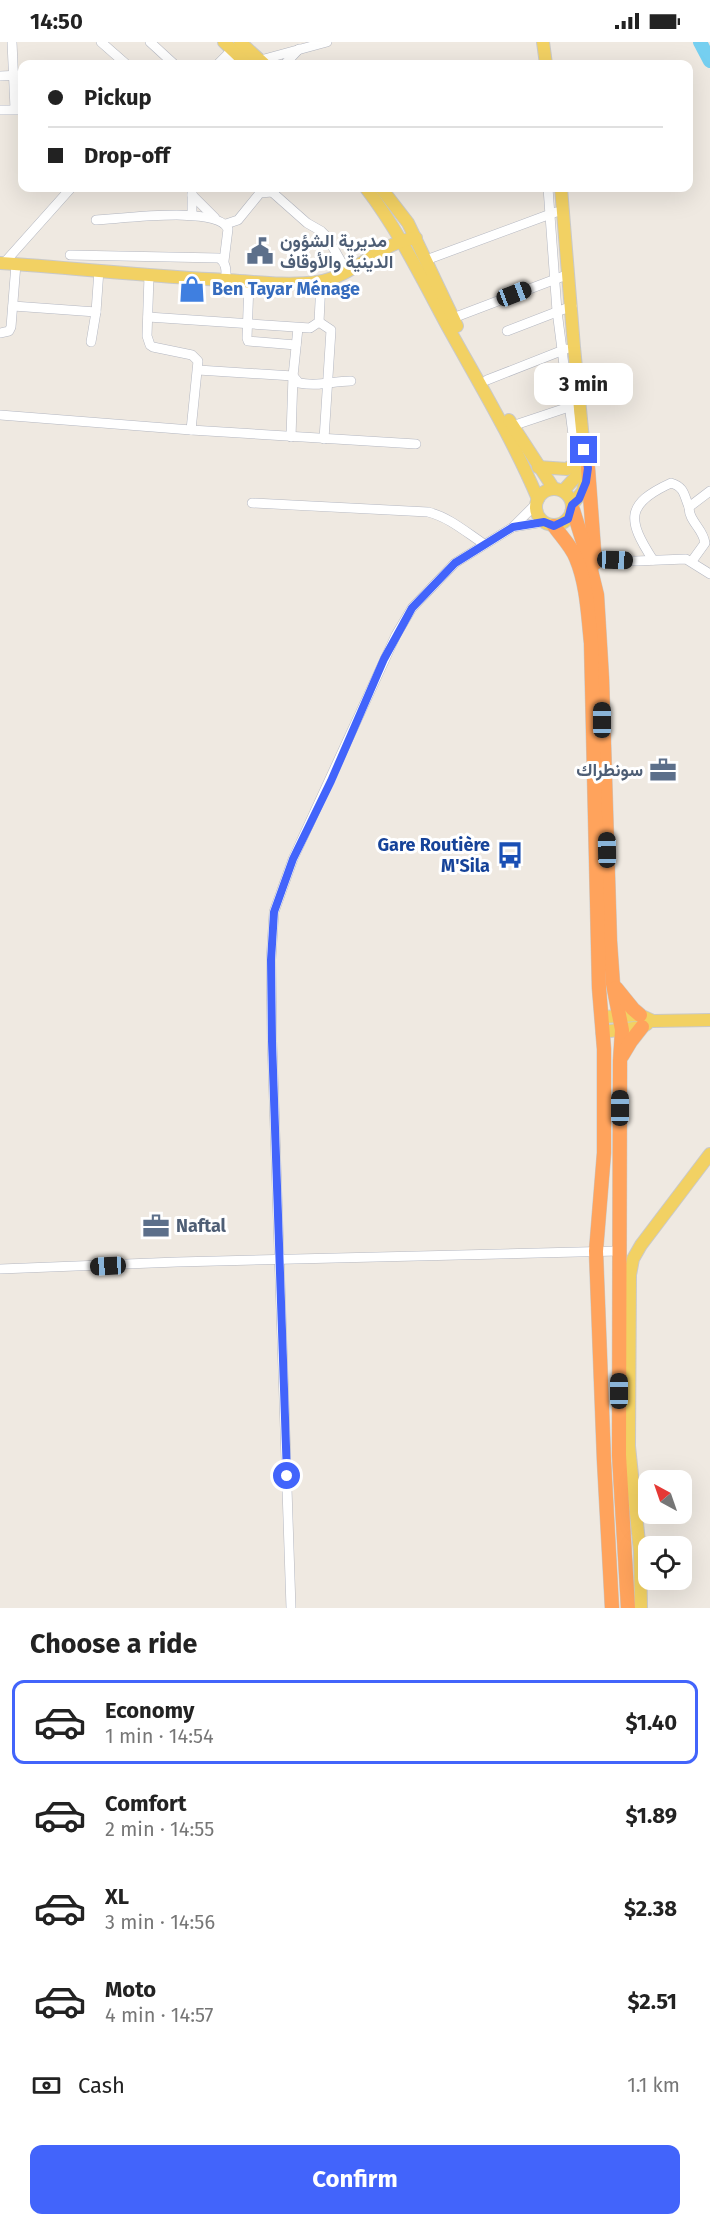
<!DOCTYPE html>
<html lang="en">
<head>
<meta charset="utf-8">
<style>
  body { margin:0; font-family:"Fira Sans",Vazirmatn,sans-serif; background:#f2f2f2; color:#222; height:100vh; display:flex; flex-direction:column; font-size:22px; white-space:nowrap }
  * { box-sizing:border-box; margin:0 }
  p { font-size:20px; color:#767676 }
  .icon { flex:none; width:33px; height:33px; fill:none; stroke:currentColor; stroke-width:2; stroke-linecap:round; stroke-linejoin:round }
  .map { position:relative; height:1566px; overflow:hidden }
  .drawer { display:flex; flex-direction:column; background:#fff; flex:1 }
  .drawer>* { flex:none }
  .guide { position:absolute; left:18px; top:18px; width:675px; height:132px; border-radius:12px; box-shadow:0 6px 24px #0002; display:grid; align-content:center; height:132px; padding:0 30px; background:#fff }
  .needle { width:39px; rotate:320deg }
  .tools { position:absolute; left:638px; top:1428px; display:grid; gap:12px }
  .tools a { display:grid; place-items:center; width:54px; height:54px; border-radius:12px; background:#fff; box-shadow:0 6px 24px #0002; font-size:30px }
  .end { position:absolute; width:27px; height:27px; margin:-14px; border:8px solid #4264fb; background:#fff; box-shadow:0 0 0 3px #fff }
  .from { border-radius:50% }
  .bubble { position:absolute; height:42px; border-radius:12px; background:#fff; box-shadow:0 6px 24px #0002; font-size:20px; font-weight:700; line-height:42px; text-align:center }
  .car { position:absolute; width:18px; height:36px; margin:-18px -9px; border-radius:8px; box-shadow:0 0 4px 2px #0007; background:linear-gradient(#222 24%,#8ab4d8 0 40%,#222 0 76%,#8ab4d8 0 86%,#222 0) }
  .guide b { display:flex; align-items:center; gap:21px; height:57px; font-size:22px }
  .guide b+b { border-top:2px solid #e0e0e0 }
  .guide i { width:15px; height:15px; background:#222 }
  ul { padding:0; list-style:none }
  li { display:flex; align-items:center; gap:18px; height:84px; margin:0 12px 9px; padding:0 18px; border:3px solid transparent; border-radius:12px }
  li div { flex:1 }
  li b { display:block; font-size:22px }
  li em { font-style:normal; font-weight:700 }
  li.selected { border-color:#4264fb }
  li>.icon { width:54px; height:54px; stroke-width:1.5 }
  h2 { padding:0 30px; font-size:27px; line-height:72px }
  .pay { display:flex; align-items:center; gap:15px; height:66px; padding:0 30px; font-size:22px }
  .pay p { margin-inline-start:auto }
  .primary-button { display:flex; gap:12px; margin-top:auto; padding:12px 30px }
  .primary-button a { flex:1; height:69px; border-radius:12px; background:#4264fb; color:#fff; font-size:24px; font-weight:700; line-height:69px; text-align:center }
  .status { display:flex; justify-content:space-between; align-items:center; height:42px; padding:0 30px; background:#fff; direction:ltr }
  .status svg { height:16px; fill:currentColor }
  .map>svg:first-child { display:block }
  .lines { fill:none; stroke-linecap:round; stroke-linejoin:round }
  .river { stroke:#75cff0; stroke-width:14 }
  .minor-casing { stroke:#b4b7c1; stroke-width:10 }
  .major-casing { stroke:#c9c9c9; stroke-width:14 }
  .highway-casing { stroke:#c9c9c9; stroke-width:15 }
  .minor { stroke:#fff; stroke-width:9 }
  .major { stroke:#f2d163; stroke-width:12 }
  .highway { stroke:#ffa35c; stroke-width:14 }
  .route { stroke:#4264fb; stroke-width:8 }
  .labels { text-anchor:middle; stroke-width:6; stroke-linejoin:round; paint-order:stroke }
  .service-label { font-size:18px; font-weight:bold; fill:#4e5e75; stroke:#fff; text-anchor:start }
  .shop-label { font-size:18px; font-weight:bold; fill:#366cbe; stroke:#fff; text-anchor:start }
  .transit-label { font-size:18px; font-weight:bold; fill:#164399; stroke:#fff; text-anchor:end }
</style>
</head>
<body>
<div class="status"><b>14:50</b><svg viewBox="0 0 49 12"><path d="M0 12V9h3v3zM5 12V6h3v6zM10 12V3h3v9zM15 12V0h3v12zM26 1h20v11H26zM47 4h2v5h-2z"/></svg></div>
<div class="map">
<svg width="710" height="1566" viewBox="0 0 710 1566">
  <rect width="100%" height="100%" fill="#efe9e1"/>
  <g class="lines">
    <!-- river -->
    <path class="river" d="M700 0 710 19"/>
    <defs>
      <g id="minor">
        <path d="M12 0 15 67"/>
        <path d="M101 0 126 22"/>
        <path d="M150 0 174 22"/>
        <path d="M257 19 327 0"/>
        <path d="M218 22 232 8"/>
        <path d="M230 22 238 14"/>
        <path d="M285 22 299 7"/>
        <path d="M0 34 22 33"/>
        <path d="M0 68H22"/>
        <path d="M192 146V173"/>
        <path d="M548 146 557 269 573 393"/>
        <path d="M272 150 307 181 321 189 327 195 347 230"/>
        <path d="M192 153 215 176"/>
        <path d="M96 178C121 177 218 163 228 187L224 219"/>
        <path d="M226 182 238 178 260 151 272 150 277 146"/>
        <path d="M70 213 219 216C227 221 226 229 226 238"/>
        <path d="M426 218 556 170"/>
        <path d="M4 221 71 146"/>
        <path d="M249 240 247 296 248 299 296 303"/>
        <path d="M13 264 96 270 99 228"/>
        <path d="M148 275 310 286 319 280 321 240"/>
        <path d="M453 276 569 232"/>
        <path d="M319 280 331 288 324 397"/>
        <path d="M507 289 572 264"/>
        <path d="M0 291 9 289 11 285 16 222"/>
        <path d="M91 300 96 270"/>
        <path d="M198 328 293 334 299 341C320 345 331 339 351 339"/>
        <path d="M487 338 566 307"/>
        <path d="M0 373 191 388 198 319 192 313 153 305 150 303 147 294 149 234"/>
        <path d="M512 384 572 364"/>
        <path d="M191 388 416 402"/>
        <path d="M291 395 293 334 298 286"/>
        <path d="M252 461 428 470C449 475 467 491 484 502"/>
        <path d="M689 465C689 480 703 486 705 501L692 519"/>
        <path d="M513 485 544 480"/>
        <path d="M595 518 636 519 686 517 710 532"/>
        <path d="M653 518C627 478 625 462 671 441 685 445 684 454 689 465L710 449"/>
        <path d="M0 1227 177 1220 618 1209"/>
        <path d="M291 1566 272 999 271 918 274 870 293 817 396 593 412 566 455 521 513 485 537 461"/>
      </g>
      <g id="major">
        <path d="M224 0 247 22"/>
        <path d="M240 0 264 22"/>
        <path d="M543 0 546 22"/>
        <path d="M366 146C399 189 423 239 449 287 480 343 513 398 538 457"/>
        <path d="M381 146 408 181 457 284"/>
        <path d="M561 146 574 305 584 408 588 426 583 449 572 463"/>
        <path d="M0 221C76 226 151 235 227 238 257 240 288 244 317 240 354 235 380 200 416 196"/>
        <path d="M509 378 554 447"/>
        <path d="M538 425 567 427 584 416"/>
        <circle cx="554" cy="465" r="18"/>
        <path d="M563 449 582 428 583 418"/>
        <path d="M602 975 640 973 653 979 710 978"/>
        <path d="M602 990 642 985 647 982"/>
        <path d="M641 1566 640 1510 629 1404 630 1233 633 1217 641 1203 710 1112"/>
      </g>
      <g id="highway">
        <path d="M588 426 595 521"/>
        <path d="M573 468 588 516 597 553 602 636 610 899 613 942 622 988 620 1019 619 1413 628 1566"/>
        <path d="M554 484C561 494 571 504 576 516 587 542 588 573 591 601L599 946 604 1007V1111L596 1209 604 1419 612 1566"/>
        <path d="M616 946 633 967 640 973"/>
        <path d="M622 1014 631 999 642 985"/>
      </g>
    </defs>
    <!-- minor casing -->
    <use href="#minor" class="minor-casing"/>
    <!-- major casing -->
    <use href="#major" class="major-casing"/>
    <!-- highway casing -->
    <use href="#highway" class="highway-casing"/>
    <!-- minor -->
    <use href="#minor" class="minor"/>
    <!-- major -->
    <use href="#major" class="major"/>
    <!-- highway -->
    <use href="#highway" class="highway"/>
  </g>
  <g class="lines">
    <!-- route -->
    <path class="route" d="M287 1434 272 999 271 918 274 870 293 817 331 739 384 617 412 566 455 521 513 485 544 480 554 484 568 477 572 463 579 457 586 440 588 426 584 408"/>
  </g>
  <!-- icons -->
  <defs>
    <symbol id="civic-bare" viewBox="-9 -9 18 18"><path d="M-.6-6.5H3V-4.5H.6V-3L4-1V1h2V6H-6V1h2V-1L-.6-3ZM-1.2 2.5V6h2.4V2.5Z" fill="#5c6f8a" stroke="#fff" stroke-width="2.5" paint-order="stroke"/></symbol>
    <symbol id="shop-bare" viewBox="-9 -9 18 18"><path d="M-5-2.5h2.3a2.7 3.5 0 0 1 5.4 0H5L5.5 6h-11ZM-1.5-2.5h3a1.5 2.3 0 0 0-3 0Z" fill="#3f7fe0" stroke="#fff" stroke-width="2.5" paint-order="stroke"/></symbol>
    <symbol id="office-bare" viewBox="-9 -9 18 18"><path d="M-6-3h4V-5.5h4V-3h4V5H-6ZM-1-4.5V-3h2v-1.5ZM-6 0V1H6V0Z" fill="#5c6f8a" stroke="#fff" stroke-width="2.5" paint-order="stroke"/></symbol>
    <symbol id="bus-bare" viewBox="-9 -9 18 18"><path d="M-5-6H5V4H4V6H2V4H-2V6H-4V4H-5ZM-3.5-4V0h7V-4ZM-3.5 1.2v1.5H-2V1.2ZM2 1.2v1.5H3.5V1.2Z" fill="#1a4fb4" stroke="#fff" stroke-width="2.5" paint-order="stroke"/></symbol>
  </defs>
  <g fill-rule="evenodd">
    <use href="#civic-bare" x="241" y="190" width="38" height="38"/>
    <use href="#shop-bare" x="173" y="228" width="38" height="38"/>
    <use href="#office-bare" x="644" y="709" width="38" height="38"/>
    <use href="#bus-bare" x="491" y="794" width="38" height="38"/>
    <use href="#office-bare" x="137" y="1165" width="38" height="38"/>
  </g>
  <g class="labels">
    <!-- service labels -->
    <g class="service-label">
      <text x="280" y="205">مديرية الشؤون<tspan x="280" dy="21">الدينية والأوقاف</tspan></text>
      <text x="643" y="734" text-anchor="end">سونطراك</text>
      <text x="176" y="1190">Naftal</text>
    </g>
    <!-- shop labels -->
    <g class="shop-label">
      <text x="212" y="253">Ben Tayar Ménage</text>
    </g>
    <!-- transit labels -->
    <g class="transit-label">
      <text x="490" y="809">Gare Routière<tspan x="490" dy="21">M'Sila</tspan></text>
    </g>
  </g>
</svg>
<div class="tools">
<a><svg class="needle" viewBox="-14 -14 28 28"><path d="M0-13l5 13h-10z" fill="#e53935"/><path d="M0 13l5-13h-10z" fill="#767676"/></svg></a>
<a><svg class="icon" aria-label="locate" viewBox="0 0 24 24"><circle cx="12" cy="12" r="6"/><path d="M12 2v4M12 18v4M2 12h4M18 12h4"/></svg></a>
</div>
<i class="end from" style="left:287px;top:1434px"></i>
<i class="end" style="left:584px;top:408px"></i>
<div class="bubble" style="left:534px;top:321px;width:99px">3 min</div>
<i class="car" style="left:514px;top:252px;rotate:69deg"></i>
<i class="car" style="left:615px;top:518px;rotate:92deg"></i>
<i class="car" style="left:602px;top:678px;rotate:0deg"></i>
<i class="car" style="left:607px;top:808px;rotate:359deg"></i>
<i class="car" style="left:620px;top:1066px;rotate:0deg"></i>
<i class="car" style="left:108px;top:1224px;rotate:267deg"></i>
<i class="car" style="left:619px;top:1349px;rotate:0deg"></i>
<div class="guide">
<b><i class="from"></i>Pickup</b>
<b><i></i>Drop-off</b>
</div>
</div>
<section class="drawer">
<h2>Choose a ride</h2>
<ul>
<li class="selected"><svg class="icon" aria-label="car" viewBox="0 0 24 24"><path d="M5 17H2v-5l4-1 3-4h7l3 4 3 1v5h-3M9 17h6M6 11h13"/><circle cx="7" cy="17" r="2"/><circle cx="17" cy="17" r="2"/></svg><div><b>Economy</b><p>1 min · 14:54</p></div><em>$1.40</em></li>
<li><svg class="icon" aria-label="car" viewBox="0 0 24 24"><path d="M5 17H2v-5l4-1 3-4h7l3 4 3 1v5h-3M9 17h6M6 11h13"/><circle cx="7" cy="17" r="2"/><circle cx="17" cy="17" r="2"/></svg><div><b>Comfort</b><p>2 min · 14:55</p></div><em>$1.89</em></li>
<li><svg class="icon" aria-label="car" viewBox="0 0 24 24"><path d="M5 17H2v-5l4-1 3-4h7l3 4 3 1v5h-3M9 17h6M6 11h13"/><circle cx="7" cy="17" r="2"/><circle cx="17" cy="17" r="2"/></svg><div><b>XL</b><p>3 min · 14:56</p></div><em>$2.38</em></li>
<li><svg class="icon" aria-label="car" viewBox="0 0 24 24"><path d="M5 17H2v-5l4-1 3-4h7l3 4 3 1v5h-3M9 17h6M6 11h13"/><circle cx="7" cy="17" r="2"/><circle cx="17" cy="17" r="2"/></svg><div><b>Moto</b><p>4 min · 14:57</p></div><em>$2.51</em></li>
</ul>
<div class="pay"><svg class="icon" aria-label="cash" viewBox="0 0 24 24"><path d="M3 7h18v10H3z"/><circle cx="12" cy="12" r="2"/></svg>Cash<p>1.1 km</p></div>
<div class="primary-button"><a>Confirm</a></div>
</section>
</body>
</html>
